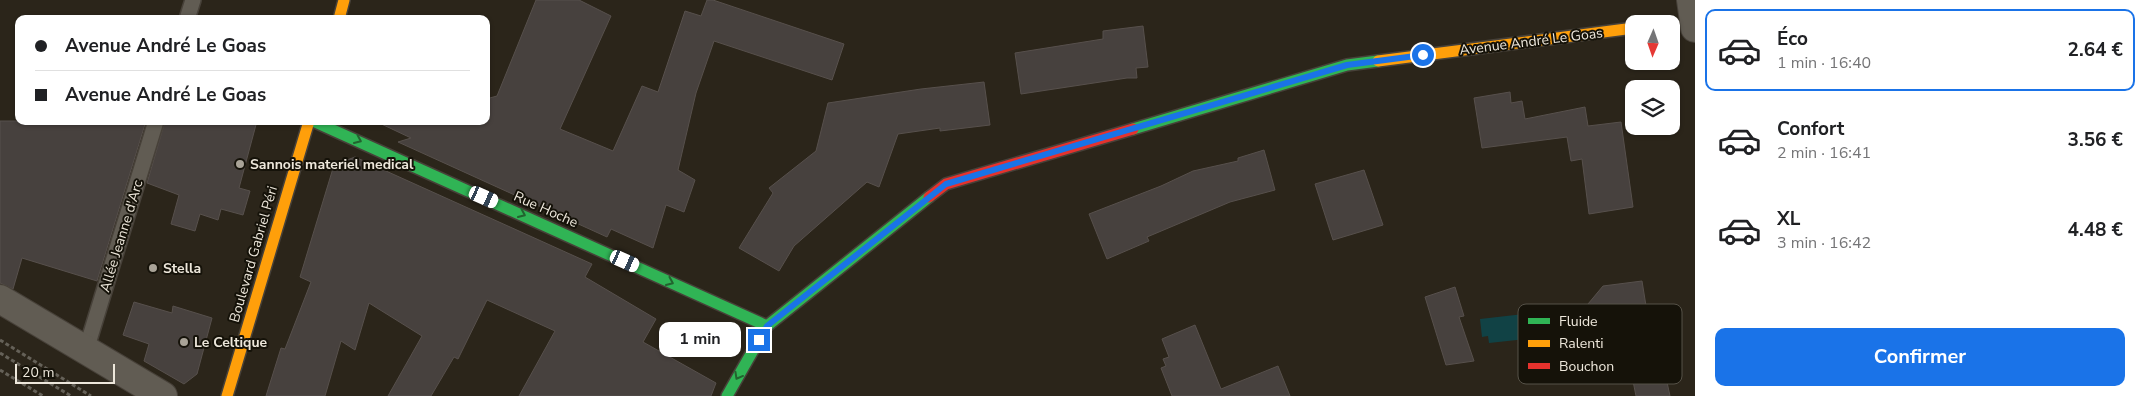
<!DOCTYPE html>
<html lang="fr">
<head>
<meta charset="utf-8">
<style>
  body { margin:0; font-family:"Nunito Sans",sans-serif; background:#f6f6f6; color:#202124; height:100vh; display:flex; flex-direction:column; font-size:19px; white-space:nowrap }
  * { box-sizing:border-box; margin:0 }
  p { font-size:16px; color:#757577 }
  .icon { flex:none; width:28px; height:28px; fill:none; stroke:currentColor; stroke-width:2; stroke-linecap:round; stroke-linejoin:round }
  .map { position:relative; flex:1; overflow:hidden }
  .details { display:flex; flex-direction:column; background:#fff; width:450px }
  .details>* { flex:none }
  .guide { position:absolute; left:15px; top:15px; width:475px; height:110px; border-radius:10px; box-shadow:0 1px 4px #0004; display:grid; align-content:center; height:110px; padding:0 20px; background:#fff }
  .needle { width:32px; rotate:182deg }
  .fabs { position:absolute; left:1625px; top:15px; display:grid; gap:10px }
  .fabs a { display:grid; place-items:center; width:55px; height:55px; border-radius:10px; background:#fff; box-shadow:0 1px 4px #0004; font-size:25px }
  .scale { position:absolute; left:15px; bottom:12px; width:100px; box-sizing:border-box; padding-left:5px; border:2px solid #ede7db; border-top:0; font-size:14px; line-height:18px; white-space:nowrap; color:#ede7db; -webkit-text-stroke:4px #151209; paint-order:stroke }
  .end { position:absolute; width:22px; height:22px; margin:-11px; border:6px solid #1a73e8; background:#fff; box-shadow:0 0 0 2px #fff }
  .from { border-radius:50% }
  .bubble { position:absolute; height:35px; border-radius:10px; background:#fff; box-shadow:0 1px 4px #0004; font-size:16px; font-weight:700; line-height:35px; text-align:center }
  .car { position:absolute; width:15px; height:30px; margin:-15px -8px; border-radius:6px; box-shadow:0 0 4px 1px #0007; background:linear-gradient(#fff 24%,#345 0 40%,#fff 0 76%,#345 0 86%,#fff 0) }
  .guide b { display:flex; align-items:center; gap:18px; height:48px; font-size:19px }
  .guide b+b { border-top:1px solid #e0e0e0 }
  .guide i { width:12px; height:12px; background:#202124 }
  ul { padding:9px 0 0; list-style:none }
  li { display:flex; align-items:center; gap:15px; height:82px; margin:0 10px 8px; padding:0 10px; border:2px solid transparent; border-radius:10px }
  li div { flex:1 }
  li b { display:block; font-size:19px }
  li em { font-style:normal; font-weight:700 }
  li.current { border-color:#1a73e8 }
  li>.icon { width:45px; height:45px; stroke-width:1.5 }
  .button { display:flex; gap:10px; margin-top:auto; padding:10px 20px }
  .button a { flex:1; height:58px; border-radius:10px; background:#1a73e8; color:#fff; font-size:20px; font-weight:700; line-height:58px; text-align:center }
  main { display:flex; flex:1; min-height:0 }
  .map>svg:first-child { display:block }
  .water { fill:#114245 }
  .building { fill:#47413e; stroke:#57504c }
  .lines { fill:none; stroke-linecap:round; stroke-linejoin:round }
  .lane-casing { stroke:#474139; stroke-width:18 }
  .street-casing { stroke:#474139; stroke-width:30 }
  .fast-casing { stroke:#474139; stroke-width:14 }
  .slow-casing { stroke:#474139; stroke-width:14 }
  .jam-casing { stroke:#474139; stroke-width:14 }
  .path { stroke:#656158; stroke-width:3; stroke-dasharray:4 2.5; stroke-linecap:butt }
  .lane { stroke:#615c53; stroke-width:15 }
  .street { stroke:#615c53; stroke-width:28 }
  .fast { stroke:#30b455; stroke-width:11 }
  .slow { stroke:#ff9f0a; stroke-width:11 }
  .jam { stroke:#e5322d; stroke-width:11 }
  .oneway { stroke:#22632f }
  .route { stroke:#1a73e8; stroke-width:6 }
  .poi-dot { fill:#a9a397; stroke:#151209; stroke-width:2 }
  .labels { text-anchor:middle; stroke-width:4; stroke-linejoin:round; paint-order:stroke }
  .street-label { font-size:14px; fill:#ede7db; stroke:#151209 }
  .poi-label { font-size:14px; font-weight:bold; fill:#ede7db; stroke:#151209; text-anchor:start }
  .key { fill:#151209; stroke:#565248; stroke-width:1 }
  .key-label { font-size:14px; fill:#ede7db }
</style>
</head>
<body>
<main>
<div class="map">
<svg width="1695" height="396" viewBox="0 0 1695 396">
  <rect width="100%" height="100%" fill="#2b251a"/>
  <!-- water -->
  <path class="water" d="M1533 313 1536 338 1489 343 1488 336 1482 337 1480 319Z"/>
  <!-- building -->
  <g class="building">
    <path d="M536 0H579L611 16 560 129 613 151 642 86 658 92 685 11 701 16 707 0H713L844 44 832 80 714 41 696 93 678 170 695 180 684 212 666 205 653 248 611 229 607 237 398 142 411 138 375 121H486V99L497 96Z"/>
    <path d="M1143 26 1148 67 1136 68 1137 78H1127L1021 94 1015 53 1103 39V31Z"/>
    <path d="M984 82 990 125 940 131V128L898 134 879 187 867 182 794 246 779 271 739 248 773 193 769 188 816 151 828 103 921 89Z"/>
    <path d="M1510 92 1511 103 1522 101 1525 119 1585 107 1588 126 1621 122 1633 207 1589 214 1582 159 1571 161 1567 137 1482 148 1474 98Z"/>
    <path d="M0 121H146L97 281 22 258 13 289 0 283Z"/>
    <path d="M165 121H257L239 188 250 191 243 215 221 209 218 220 200 214 195 231 171 224 179 195 147 183Z"/>
    <path d="M1264 150 1275 190 1230 202 1147 237 1149 241 1107 259 1089 214 1161 186 1193 171 1238 161V158Z"/>
    <path d="M355 157 592 264 585 277 656 319 643 342 716 383 711 396H519L555 331 487 300 458 359 454 357 431 396H388L422 336 369 303 355 350 341 341 325 396H266L281 348 285 349 311 282 300 277 334 165Z"/>
    <path d="M1364 170 1383 225 1333 240 1315 184Z"/>
    <path d="M1642 281 1651 337 1657 336 1670 396H1636L1625 341 1587 346 1583 310 1603 286Z"/>
    <path d="M1455 287 1464 316 1459 317 1474 361 1446 365 1425 297Z"/>
    <path d="M134 302 172 313 173 306 212 318 197 374 184 384 144 361 149 344 123 335Z"/>
    <path d="M1195 325 1221 389 1278 366 1290 396H1172L1161 368 1166 366 1163 359 1169 357 1162 339Z"/>
  </g>
  <g class="lines">
    <defs>
      <g id="lane">
        <path d="M187 19 193 0"/>
        <path d="M86 350 156 121"/>
      </g>
      <g id="street">
        <path d="M1691 0 1695 28"/>
        <path d="M0 299 163 396"/>
      </g>
      <g id="fast">
        <path d="M313 121 767 326"/>
        <path d="M1133 129 1347 65 1378 61"/>
        <path d="M727 396 767 326 929 197"/>
      </g>
      <g id="slow">
        <path d="M339 19 344 0"/>
        <path d="M1378 61 1634 28"/>
        <path d="M227 396 309 121"/>
      </g>
      <path id="jam" d="M929 197 946 184 1133 129"/>
    </defs>
    <!-- lane casing -->
    <use href="#lane" class="lane-casing"/>
    <!-- street casing -->
    <use href="#street" class="street-casing"/>
    <!-- fast casing -->
    <use href="#fast" class="fast-casing"/>
    <!-- slow casing -->
    <use href="#slow" class="slow-casing"/>
    <!-- jam casing -->
    <use href="#jam" class="jam-casing"/>
    <!-- path -->
    <g class="path">
      <path d="M0 340 91 396"/>
      <path d="M0 353 71 396"/>
      <path d="M0 370 43 396"/>
    </g>
    <!-- lane -->
    <use href="#lane" class="lane"/>
    <!-- street -->
    <use href="#street" class="street"/>
    <!-- fast -->
    <use href="#fast" class="fast"/>
    <!-- slow -->
    <use href="#slow" class="slow"/>
    <!-- jam -->
    <use href="#jam" class="jam"/>
  </g>
  <!-- one-way arrows -->
  <defs><path id="oneway-chevron" d="M-2-3.5L2.5 0L-2 3.5" fill="none" stroke-width="1.6" stroke-linecap="round" stroke-linejoin="round" transform="scale(1.25)"/></defs>
  <g class="oneway">
    <use href="#oneway-chevron" transform="translate(358 140) rotate(24)"/>
    <use href="#oneway-chevron" transform="translate(522 214) rotate(24)"/>
    <use href="#oneway-chevron" transform="translate(670 282) rotate(24)"/>
    <use href="#oneway-chevron" transform="translate(738 376) rotate(119)"/>
  </g>
  <g class="lines">
    <!-- route -->
    <path class="route" d="M759 340 767 326 946 184 1347 65 1423 55"/>
  </g>
  <!-- markers -->
  <g class="poi-dot">
    <circle cx="240" cy="164" r="5"/>
    <circle cx="153" cy="268" r="5"/>
    <circle cx="184" cy="342" r="5"/>
  </g>
  <g class="labels">
    <!-- street labels -->
    <g class="street-label">
      <text transform="translate(1531 41) rotate(-7)" y="5">Avenue André Le Goas</text>
      <text transform="translate(546 209) rotate(24)" y="5">Rue Hoche</text>
      <text transform="translate(121 236) rotate(-73)" y="5">Allée Jeanne d'Arc</text>
      <text transform="translate(253 254) rotate(-74)" y="5">Boulevard Gabriel Péri</text>
    </g>
    <!-- poi labels -->
    <g class="poi-label">
      <text x="250" y="169">Sannois materiel medical</text>
      <text x="163" y="273">Stella</text>
      <text x="194" y="347">Le Celtique</text>
    </g>
  </g>
  <!-- legend -->
  <rect x="1518" y="304" width="164" height="80" rx="8" class="key"/>
  <rect x="1528" y="318" width="22" height="6" fill="#30b455"/>
  <rect x="1528" y="340" width="22" height="7" fill="#ff9f0a"/>
  <rect x="1528" y="363" width="22" height="6" fill="#e5322d"/>
  <g class="key-label">
    <text x="1559" y="326">Fluide</text>
    <text x="1559" y="348">Ralenti</text>
    <text x="1559" y="371">Bouchon</text>
  </g>
</svg>
<div class="fabs">
<a><svg class="needle" viewBox="-14 -14 28 28"><path d="M0-13l5 13h-10z" fill="#e53935"/><path d="M0 13l5-13h-10z" fill="#757577"/></svg></a>
<a><svg class="icon" aria-label="layers" viewBox="0 0 24 24"><path d="M12 4l9 5-9 5-9-5zM3 14l9 5 9-5"/></svg></a>
</div>
<div class="scale">20 m</div>
<i class="end from" style="left:1423px;top:55px"></i>
<i class="end" style="left:759px;top:340px"></i>
<div class="bubble" style="left:659px;top:322px;width:82px">1 min</div>
<i class="car" style="left:484px;top:197px;rotate:114deg"></i>
<i class="car" style="left:625px;top:261px;rotate:114deg"></i>
<div class="guide">
<b><i class="from"></i>Avenue André Le Goas</b>
<b><i></i>Avenue André Le Goas</b>
</div>
</div>
<section class="details">
<ul>
<li class="current"><svg class="icon" aria-label="car" viewBox="0 0 24 24"><path d="M5 17H2v-5l4-1 3-4h7l3 4 3 1v5h-3M9 17h6M6 11h13"/><circle cx="7" cy="17" r="2"/><circle cx="17" cy="17" r="2"/></svg><div><b>Éco</b><p>1 min · 16:40</p></div><em>2.64 €</em></li>
<li><svg class="icon" aria-label="car" viewBox="0 0 24 24"><path d="M5 17H2v-5l4-1 3-4h7l3 4 3 1v5h-3M9 17h6M6 11h13"/><circle cx="7" cy="17" r="2"/><circle cx="17" cy="17" r="2"/></svg><div><b>Confort</b><p>2 min · 16:41</p></div><em>3.56 €</em></li>
<li><svg class="icon" aria-label="car" viewBox="0 0 24 24"><path d="M5 17H2v-5l4-1 3-4h7l3 4 3 1v5h-3M9 17h6M6 11h13"/><circle cx="7" cy="17" r="2"/><circle cx="17" cy="17" r="2"/></svg><div><b>XL</b><p>3 min · 16:42</p></div><em>4.48 €</em></li>
</ul>
<div class="button"><a>Confirmer</a></div>
</section>
</main>
</body>
</html>
